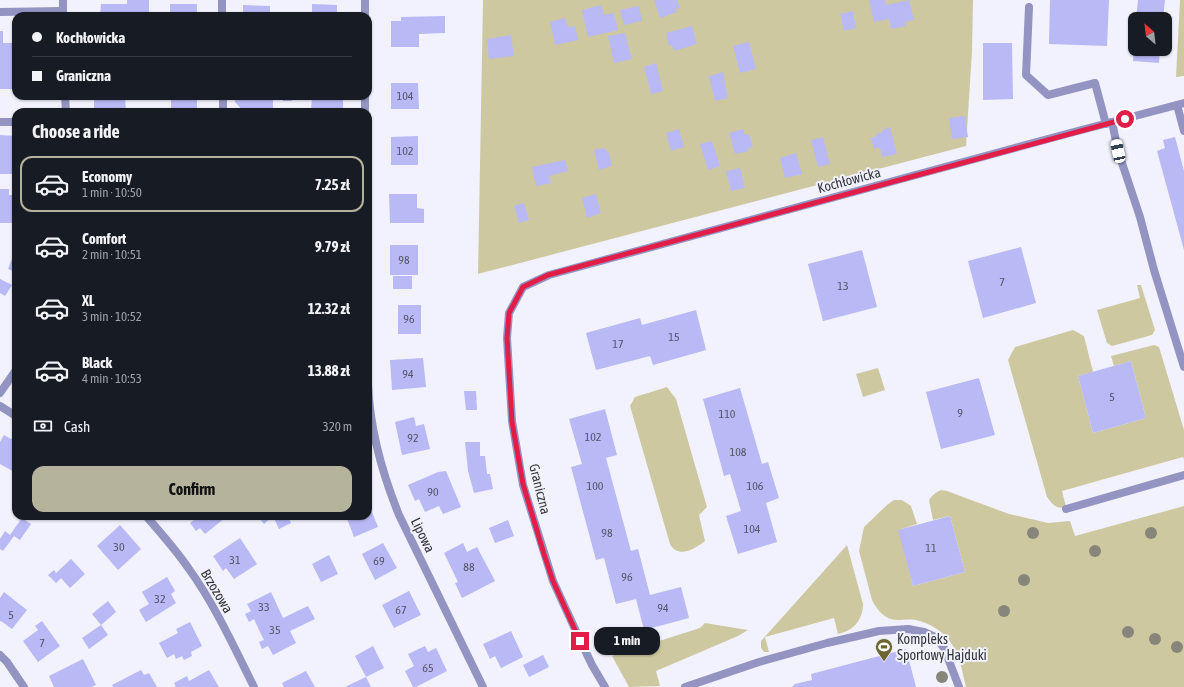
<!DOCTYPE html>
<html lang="en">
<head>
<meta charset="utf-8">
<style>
  body { margin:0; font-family:"Asap Condensed",sans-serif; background:#242831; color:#f1f3f6; height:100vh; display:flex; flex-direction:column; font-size:15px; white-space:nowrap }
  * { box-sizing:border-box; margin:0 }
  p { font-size:13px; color:#9ea1a6 }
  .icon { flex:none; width:22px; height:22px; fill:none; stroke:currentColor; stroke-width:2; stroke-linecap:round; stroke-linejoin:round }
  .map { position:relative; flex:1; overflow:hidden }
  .panel { position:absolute; left:12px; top:108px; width:360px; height:412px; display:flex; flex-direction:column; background:#171b24; border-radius:12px; box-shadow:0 1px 3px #0004 }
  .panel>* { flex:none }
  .banner { position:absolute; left:12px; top:12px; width:360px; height:88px; border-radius:12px; box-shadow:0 1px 3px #0004; display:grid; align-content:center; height:88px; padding:0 20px; background:#171b24 }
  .needle { width:26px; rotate:332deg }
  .buttons { position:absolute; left:1128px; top:12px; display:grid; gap:8px }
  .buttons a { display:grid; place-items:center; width:44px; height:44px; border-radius:8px; background:#171b24; box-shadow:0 1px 3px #0004; font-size:20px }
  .end { position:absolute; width:18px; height:18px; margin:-9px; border:5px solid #e11d48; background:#fff; box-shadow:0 0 0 2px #fff }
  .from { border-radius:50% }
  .bubble { position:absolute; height:28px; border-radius:12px; background:#171b24; box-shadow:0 1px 3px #0004; font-size:13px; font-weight:700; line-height:28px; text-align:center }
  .car { position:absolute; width:12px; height:24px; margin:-12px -6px; border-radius:5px; box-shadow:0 0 3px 1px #0007; background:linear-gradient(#fff 24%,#345 0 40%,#fff 0 76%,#345 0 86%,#fff 0) }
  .banner b { display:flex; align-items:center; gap:14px; height:38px; font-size:15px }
  .banner b+b { border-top:1px solid #363941 }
  .banner i { width:10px; height:10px; background:#f1f3f6 }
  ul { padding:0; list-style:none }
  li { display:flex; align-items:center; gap:12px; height:56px; margin:0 8px 6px; padding:0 12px; border:2px solid transparent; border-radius:12px }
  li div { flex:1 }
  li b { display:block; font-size:15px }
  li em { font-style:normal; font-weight:700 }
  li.current { border-color:#b6b39d }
  li>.icon { width:36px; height:36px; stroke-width:1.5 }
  h2 { padding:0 20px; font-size:18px; line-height:48px }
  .pay { display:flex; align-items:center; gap:10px; height:44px; padding:0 20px; font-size:15px }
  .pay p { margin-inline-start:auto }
  .primary-button { display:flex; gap:8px; margin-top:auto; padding:8px 20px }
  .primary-button a { flex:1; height:46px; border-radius:12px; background:#b6b39d; color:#111; font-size:16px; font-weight:700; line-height:46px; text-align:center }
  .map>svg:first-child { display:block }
  .green { fill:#cec8a1 }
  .building { fill:#b8b9f5 }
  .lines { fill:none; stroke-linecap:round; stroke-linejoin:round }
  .service { stroke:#9394c1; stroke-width:8 }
  .minor { stroke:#9394c1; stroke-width:8 }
  .tree { fill:#88867b }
  .route { stroke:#e11d48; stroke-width:5 }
  .labels { text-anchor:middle; stroke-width:4; stroke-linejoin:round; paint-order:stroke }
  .number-label { font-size:12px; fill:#56566a }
  .street-label { font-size:14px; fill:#35353b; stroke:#f1f2fd }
  .poi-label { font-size:14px; fill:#35353b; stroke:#f1f2fd; text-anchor:start }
</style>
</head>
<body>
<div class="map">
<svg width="1184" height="687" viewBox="0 0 1184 687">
  <rect width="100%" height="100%" fill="#f1f2fd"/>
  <!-- green -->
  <g class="green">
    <path d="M483 0H973L972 51 966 146 478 274Z"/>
    <path d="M1180 0H1184V76L1176 77Z"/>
    <path d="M1137 285H1141L1155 330 1152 335 1112 346 1107 343 1097 310 1140 298Z"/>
    <path d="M1073 330 1084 336 1093 372 1078 376 1093 433 1146 418 1131 361 1114 366 1111 356 1154 345 1159 347 1184 430V459L1183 457 1062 491 1066 507C1057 510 1052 504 1047 497L1008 360 1015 347Z"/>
    <path d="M878 368 885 390 863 397 856 374Z"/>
    <path d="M667 387 676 399 707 507 699 515 705 541C695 549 678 559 670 544L630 406 635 397Z"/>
    <path d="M941 490 947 491 1009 514 1048 523 1070 521 1075 536 1184 506V687H966C963 675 960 656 953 646 946 633 930 623 916 620 910 619 904 620 897 620 885 620 877 610 872 600L859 551 864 527 887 505 894 500H902L911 506 917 524 899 530 913 586 965 572 950 516 933 520 929 500C932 495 936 492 941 490Z"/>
    <path d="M847 545 863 604C863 620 853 631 838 634L834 618 765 637 769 652H764L761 648V641Z"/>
    <path d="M705 623 748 630 738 636 656 671 660 686 629 687 612 656 700 628Z"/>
  </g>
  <!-- building -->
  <g class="building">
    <path d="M127 0H149V16H100L101 4H127Z"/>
    <path d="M654 0H677L680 8 676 9 677 12 660 18Z"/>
    <path d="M869 0H885L886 5 909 0 914 20 905 22 906 26 891 29 889 19 874 22Z"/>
    <path d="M1050 0H1109L1107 46 1049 44Z"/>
    <path d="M1138 0H1165L1163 19H1136Z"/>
    <path d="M170 4H197V14H203V16H170Z"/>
    <path d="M312 4 337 5V16H312Z"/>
    <path d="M243 5 270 6V16H243Z"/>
    <path d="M601 5 604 15 614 13 618 30 588 37 582 10Z"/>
    <path d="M639 6 642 21 624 25 620 10Z"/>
    <path d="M853 11 856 28 844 31 840 14Z"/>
    <path d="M445 16V33L419 34V47H391V21H401V17Z"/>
    <path d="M565 18 568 27 575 26 578 40 555 45 550 22Z"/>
    <path d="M692 26 697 44 674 51 672 45 669 46 666 33Z"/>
    <path d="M0 31H3V43H16V89H0Z"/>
    <path d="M625 33 632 59 614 63 608 36Z"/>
    <path d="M511 35 514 56 489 59 487 39Z"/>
    <path d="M749 42 756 69 740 73 733 46Z"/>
    <path d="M983 43H1012L1013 99 983 100Z"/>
    <path d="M1134 49H1160L1159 63 1133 61Z"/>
    <path d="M656 63 663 91 651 94 644 67Z"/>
    <path d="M723 72 728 98 715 101 709 76Z"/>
    <path d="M391 83H418L419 109H391Z"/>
    <path d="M94 96H125L126 112H94Z"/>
    <path d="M171 96H204V100H197V112H171Z"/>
    <path d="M235 96H273V112H244L235 102Z"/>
    <rect x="283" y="96" width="9" height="5"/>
    <path d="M312 96H343V112H311Z"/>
    <path d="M965 116 968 137 952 139 949 118Z"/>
    <path d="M890 127 897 154 882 157 880 147 874 149 871 138 877 136 876 134 883 132 882 130Z"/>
    <path d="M679 129 684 147 671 151 666 133Z"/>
    <path d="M743 129 745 135 749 134 753 147 748 148 749 151 735 154 729 133Z"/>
    <path d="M0 135 16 136V174H0Z"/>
    <path d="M418 136V165H391V137Z"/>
    <path d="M823 137 830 164 818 167 811 140Z"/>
    <path d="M1175 137 1184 171V250L1157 151 1165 148 1163 140Z"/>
    <path d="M712 141 720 166 708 170 700 144Z"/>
    <path d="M604 148 609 153 612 166 599 170 594 150Z"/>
    <path d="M796 153 802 174 785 178 780 158Z"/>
    <path d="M565 160 568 171 549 176 551 183 536 186 532 167Z"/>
    <path d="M740 168 745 188 731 191 726 171Z"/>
    <path d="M0 189H9V195H16V223H0Z"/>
    <path d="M389 194H417V208L424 209V223H390Z"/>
    <path d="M596 194 601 213 587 218 582 198Z"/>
    <path d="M524 203 529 220 519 223 514 206Z"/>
    <rect x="390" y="245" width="28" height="30"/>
    <path d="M1021 247 1036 303 983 318 968 261Z"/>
    <path d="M862 250 877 307 823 321 808 264Z"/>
    <path d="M15 251 16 252V272L8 269Z"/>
    <rect x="393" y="276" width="19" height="13"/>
    <path d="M0 279 12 285 5 296 0 293Z"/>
    <rect x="398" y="305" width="23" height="29"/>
    <path d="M696 310 706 350 653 365 650 356 596 370 586 333 640 318 642 325Z"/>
    <path d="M423 358 426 387 392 390 390 360Z"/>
    <path d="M1131 361 1146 418 1093 433 1078 376Z"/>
    <path d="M979 378 995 435 941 449 926 392Z"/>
    <path d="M740 388 762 464 768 462 779 498 766 503 777 542 738 554 726 516 741 511 730 474 724 476 703 399Z"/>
    <path d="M464 391H476L477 410H466Z"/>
    <path d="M605 409 617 455 606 458 631 551 638 549 650 595 681 587 689 618 644 630 636 599 616 604 604 558 596 560 571 467 582 464 569 419Z"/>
    <path d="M414 417 416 426 424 424 430 449 402 455 395 422Z"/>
    <path d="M4 435 11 439 14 436 16 437V473L0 464V442Z"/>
    <path d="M465 442H480V456H485L487 474H490L493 489 474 493 468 471Z"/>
    <path d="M446 471 461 507 443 514 439 506 425 512 419 499 415 501 408 485 438 472Z"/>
    <path d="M368 502 378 527 354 537 346 516H368Z"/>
    <path d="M191 516H223L225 518 205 534 200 528 196 531 190 523 194 520Z"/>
    <path d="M264 516H288L291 523 279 529 273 516 264 524 260 519Z"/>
    <path d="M950 516 965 572 913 586 898 530Z"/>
    <path d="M22 518 31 524 20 540 14 536 3 551 0 549V539L5 531 10 535Z"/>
    <path d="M508 520 514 536 495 543 489 528Z"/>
    <path d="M120 525 141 549 118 570 97 546Z"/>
    <path d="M240 538 257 564 234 579 226 568 223 571 213 556Z"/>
    <path d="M383 543 397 568 375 580 362 554Z"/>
    <path d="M463 543 467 552 477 547 495 581 462 598 455 583 458 582 444 553Z"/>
    <path d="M329 555 338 574 321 582 312 564Z"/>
    <path d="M71 559 85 574 70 588 61 578 56 583 48 575 54 570 56 573Z"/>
    <path d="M167 577 175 591 171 594 176 603 146 622 139 610 149 604 142 592Z"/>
    <path d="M409 591 421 615 394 628 382 605Z"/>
    <path d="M4 592 27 610 12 629 1 621 0 622V598Z"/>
    <path d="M271 592 283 618 308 606 315 619 290 631 296 643 273 655 268 646 262 649 259 642 264 640 259 630 254 619 249 622 245 614 251 611 247 604Z"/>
    <path d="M108 601 116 612 101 625 108 635 89 649 82 638 101 625 92 614Z"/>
    <path d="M42 621 60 646 38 662 23 641 38 630 35 626Z"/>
    <path d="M190 622 202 646 191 652 192 656 184 660 182 656 176 659 174 654 167 658 159 643 178 633 176 629Z"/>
    <path d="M511 631 523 657 501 668 495 656 490 659 483 644Z"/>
    <path d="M373 646 384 668 366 677 355 656Z"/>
    <path d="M425 646 428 652 436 648 447 671 416 687H413L405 671 414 666 408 654Z"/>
    <path d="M906 649 916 687H792L795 684 812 680 811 674Z"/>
    <path d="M543 655 549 667 529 677 523 665Z"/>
    <path d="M83 659 96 685 91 687H54L49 676Z"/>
    <path d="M141 670 144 675 149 673 157 687H113L112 685Z"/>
    <path d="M209 670 219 687H176L174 683 187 676 189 681Z"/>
    <path d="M306 671 315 687H284L282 683Z"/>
    <path d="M366 677 371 687H345Z"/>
  </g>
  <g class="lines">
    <!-- service -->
    <g class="service">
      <path d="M1029 7 1026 75 1048 95 1095 83 1106 124"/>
      <path d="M1177 105 1184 131"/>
      <path d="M1112 122 1118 151 1140 217 1154 270 1184 367"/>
      <path d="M1066 509 1184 475"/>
      <path d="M685 687 759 662 827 643 879 631 908 629 924 632 935 637 944 648 959 687"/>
    </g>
    <!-- minor -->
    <g class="minor">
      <path d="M222 0V16"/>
      <path d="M365 0V16"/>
      <path d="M0 12 63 11"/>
      <path d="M63 15V0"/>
      <path d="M65 96 66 112"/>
      <path d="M223 96V112"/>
      <path d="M365 96V112"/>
      <path d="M0 122H16"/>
      <path d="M368 385C370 430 382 473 399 515L483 687"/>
      <path d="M0 393 16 370"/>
      <path d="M0 406 16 416"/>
      <path d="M146 516C161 533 176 550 189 569 215 605 234 647 254 687"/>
      <path d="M0 655 7 662 24 687"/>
      <path d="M605 687 592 665 575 629 553 581 523 485 512 421 507 338 509 313 523 287 549 275 1070 133 1184 103"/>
    </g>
  </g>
  <!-- trees -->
  <g class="tree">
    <circle cx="1033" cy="533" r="6"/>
    <circle cx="1151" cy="533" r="6"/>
    <circle cx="1095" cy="551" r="6"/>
    <circle cx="1024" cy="580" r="6"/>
    <circle cx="1004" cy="611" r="6"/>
    <circle cx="1128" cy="632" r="6"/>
    <circle cx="1155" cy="639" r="6"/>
    <circle cx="1177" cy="647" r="6"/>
    <circle cx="942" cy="677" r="6"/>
  </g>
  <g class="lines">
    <!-- route -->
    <path class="route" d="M580 641 553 581 544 554 523 484 512 422 507 338 509 313 523 287 548 275 1125 119"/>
  </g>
  <!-- icons -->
  <defs>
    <symbol id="stadium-pin" viewBox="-11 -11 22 30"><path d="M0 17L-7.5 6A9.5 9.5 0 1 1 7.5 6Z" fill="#6d6531" stroke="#f1f2fd"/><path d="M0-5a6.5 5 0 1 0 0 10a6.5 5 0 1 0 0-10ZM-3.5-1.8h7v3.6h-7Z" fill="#fff"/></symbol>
  </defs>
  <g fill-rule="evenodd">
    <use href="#stadium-pin" x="874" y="637" width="20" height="27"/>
  </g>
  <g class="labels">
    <!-- number labels -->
    <g class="number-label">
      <text x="405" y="100">104</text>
      <text x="405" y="155">102</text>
      <text x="404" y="264">98</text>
      <text x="1002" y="286">7</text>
      <text x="843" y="290">13</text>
      <text x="409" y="323">96</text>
      <text x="674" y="341">15</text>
      <text x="618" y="348">17</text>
      <text x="408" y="378">94</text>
      <text x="1112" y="401">5</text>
      <text x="960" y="417">9</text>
      <text x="727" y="418">110</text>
      <text x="593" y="441">102</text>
      <text x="413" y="442">92</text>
      <text x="738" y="456">108</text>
      <text x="595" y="490">100</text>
      <text x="755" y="490">106</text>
      <text x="433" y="496">90</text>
      <text x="752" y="533">104</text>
      <text x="607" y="537">98</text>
      <text x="119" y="551">30</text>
      <text x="931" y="552">11</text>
      <text x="235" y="564">31</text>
      <text x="379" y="565">69</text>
      <text x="469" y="571">88</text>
      <text x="627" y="581">96</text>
      <text x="160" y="603">32</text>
      <text x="264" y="611">33</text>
      <text x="663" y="612">94</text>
      <text x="401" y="614">67</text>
      <text x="11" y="619">5</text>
      <text x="275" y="634">35</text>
      <text x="42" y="647">7</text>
      <text x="428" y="672">65</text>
    </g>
    <!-- street labels -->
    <g class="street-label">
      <text transform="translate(849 180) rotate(-15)" y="5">Kochłowicka</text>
      <text transform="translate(540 489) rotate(76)" y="5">Graniczna</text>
      <text transform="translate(423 535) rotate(64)" y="5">Lipowa</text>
      <text transform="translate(217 591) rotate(59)" y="5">Brzozowa</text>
    </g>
    <!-- poi labels -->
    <g class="poi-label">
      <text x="897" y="644">Kompleks<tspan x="897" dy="16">Sportowy Hajduki</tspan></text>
    </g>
  </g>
</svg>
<div class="buttons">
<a><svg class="needle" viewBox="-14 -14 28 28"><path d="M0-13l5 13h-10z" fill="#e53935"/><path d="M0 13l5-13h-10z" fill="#9ea1a6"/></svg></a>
</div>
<i class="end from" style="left:1125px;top:119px"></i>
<i class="end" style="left:580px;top:641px"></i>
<div class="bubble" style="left:594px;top:627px;width:66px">1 min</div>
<i class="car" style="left:1118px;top:151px;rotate:348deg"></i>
<div class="banner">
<b><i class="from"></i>Kochłowicka</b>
<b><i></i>Graniczna</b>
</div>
<section class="panel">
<h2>Choose a ride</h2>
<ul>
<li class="current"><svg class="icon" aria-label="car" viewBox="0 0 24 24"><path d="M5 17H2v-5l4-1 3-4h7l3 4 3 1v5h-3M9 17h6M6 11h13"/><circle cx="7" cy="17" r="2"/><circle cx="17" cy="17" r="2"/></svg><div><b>Economy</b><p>1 min · 10:50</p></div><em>7.25 zł</em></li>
<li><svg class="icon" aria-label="car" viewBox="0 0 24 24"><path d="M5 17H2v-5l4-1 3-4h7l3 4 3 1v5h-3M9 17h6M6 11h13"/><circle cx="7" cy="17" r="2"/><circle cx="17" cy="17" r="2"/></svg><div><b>Comfort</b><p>2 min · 10:51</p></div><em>9.79 zł</em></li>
<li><svg class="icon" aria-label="car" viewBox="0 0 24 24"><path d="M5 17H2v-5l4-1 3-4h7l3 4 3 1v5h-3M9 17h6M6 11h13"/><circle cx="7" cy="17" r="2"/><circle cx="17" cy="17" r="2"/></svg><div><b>XL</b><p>3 min · 10:52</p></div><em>12.32 zł</em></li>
<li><svg class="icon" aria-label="car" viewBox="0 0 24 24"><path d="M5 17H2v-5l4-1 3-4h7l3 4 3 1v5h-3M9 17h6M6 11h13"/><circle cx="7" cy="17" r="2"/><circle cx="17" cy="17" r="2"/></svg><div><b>Black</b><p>4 min · 10:53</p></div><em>13.88 zł</em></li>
</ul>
<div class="pay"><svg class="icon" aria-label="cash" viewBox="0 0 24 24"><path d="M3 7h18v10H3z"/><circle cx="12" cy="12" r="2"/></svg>Cash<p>320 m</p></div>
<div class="primary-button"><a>Confirm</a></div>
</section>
</div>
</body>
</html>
